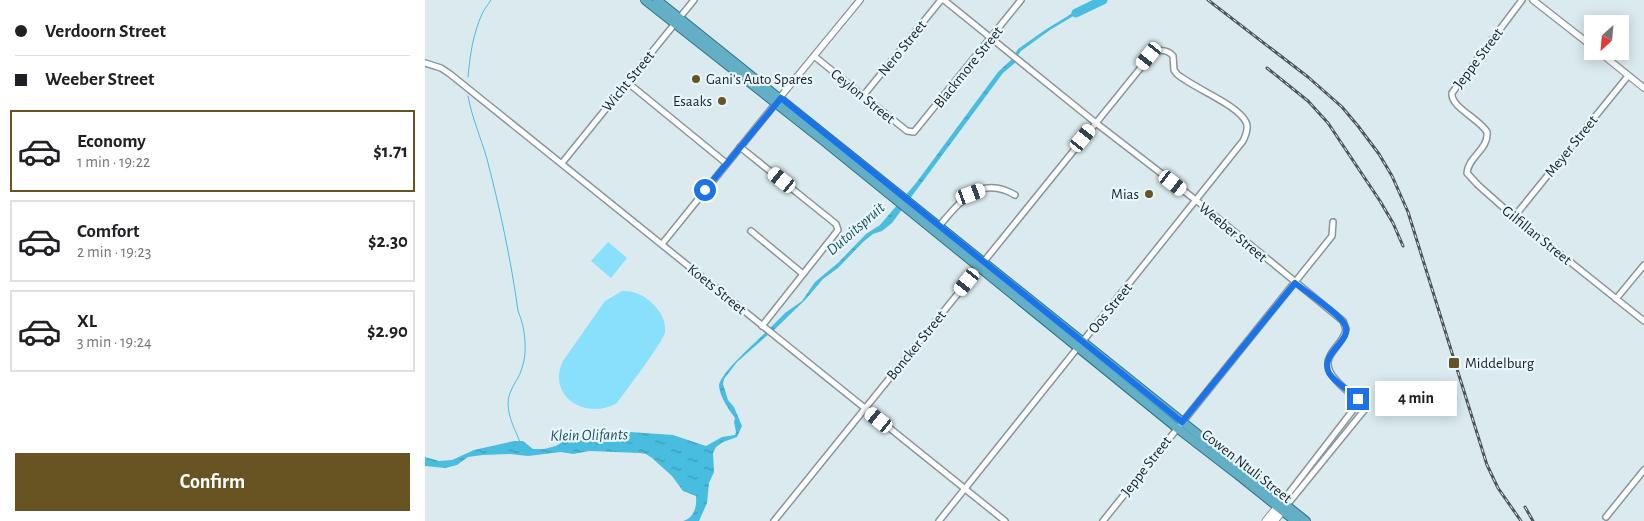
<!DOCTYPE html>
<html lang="en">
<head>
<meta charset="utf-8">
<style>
  body { margin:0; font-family:"Alegreya Sans",sans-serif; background:#f6f6f6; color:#202124; height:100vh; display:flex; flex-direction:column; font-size:19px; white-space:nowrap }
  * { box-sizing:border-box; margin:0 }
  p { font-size:16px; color:#757577 }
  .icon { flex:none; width:28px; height:28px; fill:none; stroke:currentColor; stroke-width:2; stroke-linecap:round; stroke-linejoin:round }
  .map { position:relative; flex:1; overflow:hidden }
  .details { display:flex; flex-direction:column; background:#fff; width:425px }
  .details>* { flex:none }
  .guide { display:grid; align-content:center; height:110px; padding:0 15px; background:#fff }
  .needle { width:32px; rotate:206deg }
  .fabs { position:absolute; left:1159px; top:15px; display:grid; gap:10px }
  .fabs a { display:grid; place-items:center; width:45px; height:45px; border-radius:0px; background:#fff; box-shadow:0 2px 12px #0003; font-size:25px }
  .end { position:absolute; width:22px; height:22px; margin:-11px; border:6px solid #1a73e8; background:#fff; box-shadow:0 0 0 2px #fff }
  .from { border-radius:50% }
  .bubble { position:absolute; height:35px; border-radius:0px; background:#fff; box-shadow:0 2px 12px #0003; font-size:16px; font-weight:600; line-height:35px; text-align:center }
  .car { position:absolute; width:15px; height:30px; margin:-15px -8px; border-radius:6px; box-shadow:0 0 4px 1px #0007; background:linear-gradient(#fff 24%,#345 0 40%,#fff 0 76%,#345 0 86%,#fff 0) }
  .guide b { display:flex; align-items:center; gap:18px; height:48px; font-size:19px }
  .guide b+b { border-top:1px solid #e0e0e0 }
  .guide i { width:12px; height:12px; background:#202124 }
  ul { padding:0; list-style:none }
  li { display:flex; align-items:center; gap:15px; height:82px; margin:0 10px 8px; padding:0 5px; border:2px solid #e0e0e0; border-radius:0px }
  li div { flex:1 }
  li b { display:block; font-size:19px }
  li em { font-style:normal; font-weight:600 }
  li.selected { border-color:#675422 }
  li>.icon { width:45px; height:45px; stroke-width:1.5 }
  .action { display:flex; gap:10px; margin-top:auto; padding:10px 15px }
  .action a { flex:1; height:58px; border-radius:0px; background:#675422; color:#fff; font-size:20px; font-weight:600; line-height:58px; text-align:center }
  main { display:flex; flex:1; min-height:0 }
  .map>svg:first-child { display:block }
  .grass { fill:#89e0fc }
  .water { fill:url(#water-ripples) }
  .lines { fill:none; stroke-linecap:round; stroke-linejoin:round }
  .stream { stroke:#48bde0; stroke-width:1 }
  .river { stroke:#48bde0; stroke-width:9 }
  .minor-casing { stroke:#88969b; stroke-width:8 }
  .tertiary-casing { stroke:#88969b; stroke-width:8 }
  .secondary-casing { stroke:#88969b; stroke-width:9 }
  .trunk-casing { stroke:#317286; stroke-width:10 }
  .minor { stroke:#fff; stroke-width:5 }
  .tertiary { stroke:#fff; stroke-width:5.5 }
  .secondary { stroke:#fff; stroke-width:7 }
  .trunk { stroke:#62afc6; stroke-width:8 }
  .rail-casing { stroke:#4d5457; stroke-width:3 }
  .rail { stroke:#e8f7fd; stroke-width:1; stroke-dasharray:4; stroke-linecap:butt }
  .route { stroke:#1a73e8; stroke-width:6 }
  .poi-dot { fill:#675422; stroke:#e8f7fd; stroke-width:2 }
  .labels { text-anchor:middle; stroke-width:4.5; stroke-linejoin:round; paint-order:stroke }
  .street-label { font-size:15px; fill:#212628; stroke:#e8f7fd }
  .poi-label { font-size:15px; fill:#212628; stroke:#e8f7fd; text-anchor:start }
  .water-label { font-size:16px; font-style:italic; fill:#1e4f5e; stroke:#e8f7fd }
</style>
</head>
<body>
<main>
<section class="details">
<div class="guide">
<b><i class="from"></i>Verdoorn Street</b>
<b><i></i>Weeber Street</b>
</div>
<ul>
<li class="selected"><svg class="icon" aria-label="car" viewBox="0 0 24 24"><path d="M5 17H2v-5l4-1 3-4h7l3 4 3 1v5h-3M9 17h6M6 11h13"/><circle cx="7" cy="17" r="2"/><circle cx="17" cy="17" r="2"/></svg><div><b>Economy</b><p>1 min · 19:22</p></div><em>$1.71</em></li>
<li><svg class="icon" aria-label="car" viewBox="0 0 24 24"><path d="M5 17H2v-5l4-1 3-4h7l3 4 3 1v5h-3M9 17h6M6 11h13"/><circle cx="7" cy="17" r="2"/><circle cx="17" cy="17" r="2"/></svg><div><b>Comfort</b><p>2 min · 19:23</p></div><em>$2.30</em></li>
<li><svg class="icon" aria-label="car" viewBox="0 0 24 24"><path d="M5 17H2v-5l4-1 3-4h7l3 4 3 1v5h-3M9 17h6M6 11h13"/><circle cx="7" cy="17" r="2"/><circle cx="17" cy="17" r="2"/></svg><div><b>XL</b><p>3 min · 19:24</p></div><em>$2.90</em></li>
</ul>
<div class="action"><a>Confirm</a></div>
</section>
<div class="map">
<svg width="1219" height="521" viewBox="0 0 1219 521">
  <defs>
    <pattern id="water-ripples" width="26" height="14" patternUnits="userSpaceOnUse" patternTransform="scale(1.25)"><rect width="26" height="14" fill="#48bde0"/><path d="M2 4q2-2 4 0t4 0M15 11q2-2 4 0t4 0" fill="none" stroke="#3c99b6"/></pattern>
  </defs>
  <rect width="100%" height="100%" fill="#dbeaef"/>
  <!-- grass -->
  <g class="grass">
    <path d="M183 242 202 258 186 278 166 261Z"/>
    <path d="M197 291C210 291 219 295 228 304 236 312 241 321 240 332 239 341 200 392 192 403 161 421 121 396 138 361L180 301Z"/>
  </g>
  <!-- water -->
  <g class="water">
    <path d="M669 0H675L625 30 596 51 593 55 591 62 578 73 467 223 457 231 448 234 438 242 413 268 398 279 381 299 348 331 345 328 360 313 377 301 390 282 414 262 441 234 455 225 491 183 573 72 587 59 593 49 620 30Z"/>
    <path d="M342 331 345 333 312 362 299 379 298 384 303 400 309 407 317 426 312 437 298 442 291 447 288 453 289 472 284 483 282 503 274 521H258C269 518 272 507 271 496L258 491 247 476 227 458 221 454 215 453 164 451 148 454 136 452 103 456 85 454 58 455 43 457 32 465 20 468 0 466V457L14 461 27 460 49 450 89 441H98L108 449H119L131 446 139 441 161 440 205 432 248 435 281 446 297 437 310 435 311 432 309 422 310 418C304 410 295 397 294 386 294 374 332 341 342 331Z"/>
  </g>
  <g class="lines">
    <!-- stream -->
    <g class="stream">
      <path d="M43 77C45 55 48 34 57 14 59 9 63 5 66 0"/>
      <path d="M43 96C47 118 56 138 62 159 75 209 86 260 93 311 100 327 103 351 97 368 95 377 88 384 85 393 79 410 89 427 95 442"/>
    </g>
    <!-- river -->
    <path class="river" d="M651 13 678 0"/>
    <defs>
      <g id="minor">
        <path d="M519 0 671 123 772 201 918 321 921 329 920 333C917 342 909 348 905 356 894 375 930 395 941 408L862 505"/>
        <path d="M1097 0 1027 93C1025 107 1055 119 1062 132 1064 149 1043 157 1042 173L1053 185 1089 217 1219 321"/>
        <path d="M389 56 482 131 489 132 596 0"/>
        <path d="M0 63 16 68 25 74 580 521"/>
        <path d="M202 82 301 163"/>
        <path d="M438 96 516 0"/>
        <path d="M315 147 411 224 413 230 337 326"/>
        <path d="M137 163 269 0"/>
        <path d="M1089 217 1203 76"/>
        <path d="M514 226C535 202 555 174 590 195"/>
        <path d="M326 231 378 274"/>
        <path d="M237 244 351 103"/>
        <path d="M1191 299 1219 265"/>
        <path d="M857 502 935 401"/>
        <path d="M1181 517 1219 470"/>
        <path d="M349 521 726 55C733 49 742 49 748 56L749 70 752 74C768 88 812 104 821 122 824 128 821 135 818 141L514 521"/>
        <path d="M678 521 907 236 908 222"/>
      </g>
      <g id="tertiary">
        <path d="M1108 0 1168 47"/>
        <path d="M1173 51 1219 88"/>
        <path d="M352 101 435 0"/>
      </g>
      <g id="secondary">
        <path d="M841 521 855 504"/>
        <path d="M849 521 860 508"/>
      </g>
      <g id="trunk">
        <path d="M220 0 400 142 752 428 813 475 870 521"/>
        <path d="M232 0 881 521"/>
      </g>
    </defs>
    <!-- minor casing -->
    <use href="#minor" class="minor-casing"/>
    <!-- tertiary casing -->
    <use href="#tertiary" class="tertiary-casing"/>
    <!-- secondary casing -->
    <use href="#secondary" class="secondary-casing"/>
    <!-- trunk casing -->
    <use href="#trunk" class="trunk-casing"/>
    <!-- minor -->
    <use href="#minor" class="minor"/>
    <!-- tertiary -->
    <use href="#tertiary" class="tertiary"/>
    <!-- secondary -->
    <use href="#secondary" class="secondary"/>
    <!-- trunk -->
    <use href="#trunk" class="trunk"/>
    <defs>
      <g id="rail">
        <path d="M783 0 883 77 917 107 933 126 954 154 967 176 983 212 1062 465 1073 488 1096 521"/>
        <path d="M842 68 883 101 903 123 955 201 968 223 978 246"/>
        <path d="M1100 507 1108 521"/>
      </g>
    </defs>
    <!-- rail casing -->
    <use href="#rail" class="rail-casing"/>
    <!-- rail -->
    <use href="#rail" class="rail"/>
  </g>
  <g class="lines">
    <!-- route -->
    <path class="route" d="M280 190 356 98 757 422 870 283C880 291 916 315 920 325 928 341 894 353 904 373 910 383 924 390 933 399"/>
  </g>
  <!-- markers -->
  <g class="poi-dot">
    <circle cx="271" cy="79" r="5"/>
    <circle cx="297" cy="101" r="5"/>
    <circle cx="724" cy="194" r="5"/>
    <rect x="1023" y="357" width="12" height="12" rx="2.5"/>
  </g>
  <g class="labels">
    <!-- street labels -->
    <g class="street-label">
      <text transform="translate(477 48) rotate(-51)" y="5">Nero Street</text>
      <text transform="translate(1053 58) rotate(-53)" y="5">Jeppe Street</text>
      <text transform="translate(543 67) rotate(-51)" y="5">Blackmore Street</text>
      <text transform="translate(203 81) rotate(-51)" y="5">Wicht Street</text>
      <text transform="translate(438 96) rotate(39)" y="5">Ceylon Street</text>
      <text transform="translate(1146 146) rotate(-51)" y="5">Meyer Street</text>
      <text transform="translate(808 232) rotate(40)" y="5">Weeber Street</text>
      <text transform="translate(1112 235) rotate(39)" y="5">Gilfillan Street</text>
      <text transform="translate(292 289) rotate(39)" y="5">Koets Street</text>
      <text transform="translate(685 308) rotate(-51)" y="5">Oos Street</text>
      <text transform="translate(491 345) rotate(-51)" y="5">Boncker Street</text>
      <text transform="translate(721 466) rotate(-52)" y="5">Jeppe Street</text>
      <text transform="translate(822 466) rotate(38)" y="5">Cowen Ntuli Street</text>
    </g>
    <!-- poi labels -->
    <g class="poi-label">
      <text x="281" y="84">Gani's Auto Spares</text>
      <text x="287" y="106" text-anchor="end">Esaaks</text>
      <text x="714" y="199" text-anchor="end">Mias</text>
      <text x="1040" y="368">Middelburg</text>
    </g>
    <!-- water labels -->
    <g class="water-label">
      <text transform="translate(430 228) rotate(-41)" y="6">Dutoitspruit</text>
      <text transform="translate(164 434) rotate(-1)" y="6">Klein Olifants</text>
    </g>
  </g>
</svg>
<div class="fabs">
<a><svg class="needle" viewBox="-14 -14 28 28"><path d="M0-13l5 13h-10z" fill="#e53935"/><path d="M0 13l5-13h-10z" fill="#757577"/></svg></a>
</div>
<i class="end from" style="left:280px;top:190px"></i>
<i class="end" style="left:933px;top:399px"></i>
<div class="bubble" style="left:950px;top:381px;width:82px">4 min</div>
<i class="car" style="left:724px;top:56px;rotate:219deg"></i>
<i class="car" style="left:658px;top:138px;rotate:39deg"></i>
<i class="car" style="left:357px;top:180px;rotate:309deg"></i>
<i class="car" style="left:748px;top:183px;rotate:128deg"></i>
<i class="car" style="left:546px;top:194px;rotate:70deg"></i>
<i class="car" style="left:542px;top:282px;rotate:219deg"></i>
<i class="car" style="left:454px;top:420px;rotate:309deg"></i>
</div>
</main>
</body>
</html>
